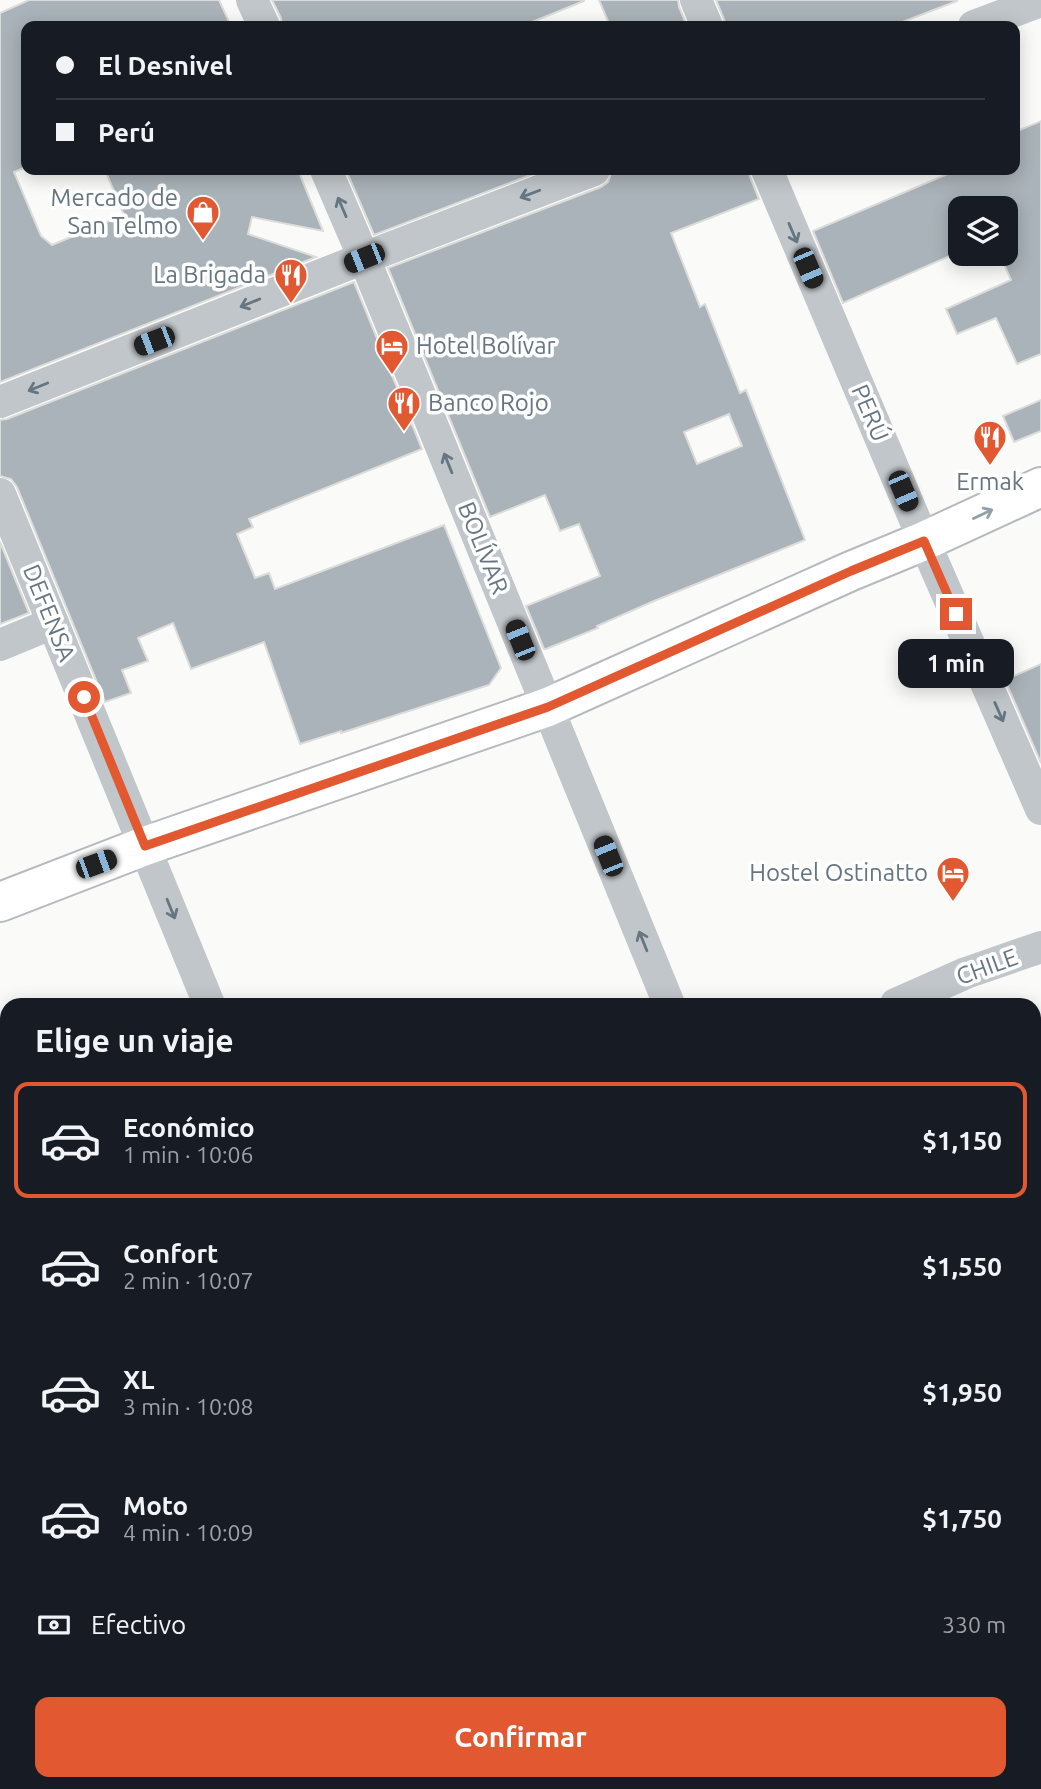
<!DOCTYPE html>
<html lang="es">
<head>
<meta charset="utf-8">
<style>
  body { margin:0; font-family:Ubuntu,sans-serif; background:#242831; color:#f1f3f6; height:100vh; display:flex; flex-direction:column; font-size:26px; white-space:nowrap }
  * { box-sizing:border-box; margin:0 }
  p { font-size:23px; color:#9ea1a6 }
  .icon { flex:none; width:38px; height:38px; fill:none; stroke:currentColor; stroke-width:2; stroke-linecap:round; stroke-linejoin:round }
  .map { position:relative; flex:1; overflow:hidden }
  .details { position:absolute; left:0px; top:998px; width:1041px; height:793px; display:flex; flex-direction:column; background:#171b24; border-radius:21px 21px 0 0; box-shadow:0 4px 18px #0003 }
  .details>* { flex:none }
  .top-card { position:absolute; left:21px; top:21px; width:999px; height:154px; border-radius:14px; box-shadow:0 4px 18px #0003; display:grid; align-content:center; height:154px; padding:0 35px; background:#171b24 }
  .fabs { position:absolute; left:948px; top:196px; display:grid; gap:14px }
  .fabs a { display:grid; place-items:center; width:70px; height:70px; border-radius:14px; background:#171b24; box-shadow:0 4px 18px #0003; font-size:35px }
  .end { position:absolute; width:32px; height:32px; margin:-16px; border:9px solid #e25830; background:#fff; box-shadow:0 0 0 4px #fff }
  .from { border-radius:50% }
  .bubble { position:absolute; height:49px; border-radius:14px; background:#171b24; box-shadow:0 4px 18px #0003; font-size:23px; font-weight:600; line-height:49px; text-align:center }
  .car { position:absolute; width:21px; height:42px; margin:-21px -10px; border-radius:9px; box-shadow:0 0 5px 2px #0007; background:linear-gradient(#222 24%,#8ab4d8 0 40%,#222 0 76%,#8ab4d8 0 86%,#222 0) }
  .top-card b { display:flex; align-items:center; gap:24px; height:66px; font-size:26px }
  .top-card b+b { border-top:2px solid #363941 }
  .top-card i { width:18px; height:18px; background:#f1f3f6 }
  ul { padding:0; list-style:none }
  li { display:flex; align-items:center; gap:21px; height:116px; margin:0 14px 10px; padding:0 21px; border:4px solid transparent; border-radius:14px }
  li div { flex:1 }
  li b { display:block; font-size:26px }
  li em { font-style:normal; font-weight:600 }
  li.on { border-color:#e25830 }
  li>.icon { width:63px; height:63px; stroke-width:1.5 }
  h2 { padding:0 35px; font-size:32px; line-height:84px }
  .pay { display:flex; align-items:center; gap:18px; height:77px; padding:0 35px; font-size:26px }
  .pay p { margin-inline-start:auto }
  .button { display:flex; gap:14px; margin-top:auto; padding:14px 35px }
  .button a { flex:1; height:80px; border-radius:14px; background:#e25830; color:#fff; font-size:28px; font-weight:600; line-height:80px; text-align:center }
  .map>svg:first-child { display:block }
  .building { fill:#aab3b9; stroke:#dcdcda; stroke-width:2; fill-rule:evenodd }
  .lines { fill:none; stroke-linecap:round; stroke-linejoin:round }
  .major-casing { stroke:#b5babe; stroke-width:42 }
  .minor { stroke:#c1c6ca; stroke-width:32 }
  .major { stroke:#fff; stroke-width:38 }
  .oneway { stroke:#657682 }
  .oneway2 { stroke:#939fa8 }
  .route { stroke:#e25830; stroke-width:9 }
  .labels { text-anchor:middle; stroke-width:7; stroke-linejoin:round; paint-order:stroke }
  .poi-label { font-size:24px; fill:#657682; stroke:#fff; text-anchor:end }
  .street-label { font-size:24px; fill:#657682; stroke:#fff }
</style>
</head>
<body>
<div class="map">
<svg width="1041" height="1789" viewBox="0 0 1041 1789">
  <rect width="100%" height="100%" fill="#fafaf8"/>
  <!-- building -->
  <g class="building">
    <path d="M29 0H219L231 26H26V167L14 172 41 236 52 245 124 215 105 170H298L323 231 252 217 248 234 316 257 0 382V13Z"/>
    <path d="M272 0H584V1L522 26H282L281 18Z"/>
    <path d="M599 0H678L679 7 687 26H610Z"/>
    <path d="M716 0H957V1L892 26H725L724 19Z"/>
    <path d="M1041 121V354L1017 364 996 318 957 334 946 309 1011 280 1000 255 1006 254V208H961V251L843 303 813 231 957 170H1015V132Z"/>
    <path d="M346 170H538V172L374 235Z"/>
    <path d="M615 170H749L750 177 759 199 671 233 700 307 705 304 740 393 746 390 805 540 654 601 597 626 598 628 546 649H544L526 606 600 576 579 524 560 531 545 495 490 517 388 268 601 187 608 182 612 171ZM729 414 742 446 697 464 684 432Z"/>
    <path d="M354 282 422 449 249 519 253 527 237 534 255 578 269 573 275 589 444 525 501 668 489 685 341 733V731L300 744 264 642 191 669 173 623 138 638 148 661 122 670 131 693 105 702 17 487 11 479 0 476V420L7 419Z"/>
    <path d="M1041 400V431L1014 442 1003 416Z"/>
    <path d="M0 542 29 613 0 624Z"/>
    <path d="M1041 664V763L1005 680Z"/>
  </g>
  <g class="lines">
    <defs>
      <path id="major" d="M0 902 145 846 548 707 851 571 924 541 1041 487"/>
    </defs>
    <!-- major casing -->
    <use href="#major" class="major-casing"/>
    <!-- minor -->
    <g class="minor">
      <path d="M252 0 264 26"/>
      <path d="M696 0 707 26"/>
      <path d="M974 26 1041 1"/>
      <path d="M326 170 364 258 669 1004"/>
      <path d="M767 170 924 541 1041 809"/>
      <path d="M0 402 364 258 594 170"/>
      <path d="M0 494 209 1004"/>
      <path d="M0 645 53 623"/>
      <path d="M896 1004 966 973 1041 947"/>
      <path d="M0 1113 7 1110"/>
      <path d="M1034 1415 1041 1412"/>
      <path d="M0 1416 7 1432"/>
      <path d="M166 1783 169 1789"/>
      <path d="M530 1783 532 1789"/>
      <path d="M989 1783 991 1789"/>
      <path d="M119 1789 135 1783"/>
    </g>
    <!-- major -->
    <use href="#major" class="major"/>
  </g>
  <!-- one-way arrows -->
  <defs><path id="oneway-shaft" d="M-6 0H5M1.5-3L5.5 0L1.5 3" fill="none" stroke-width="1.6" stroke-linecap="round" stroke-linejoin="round" transform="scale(1.75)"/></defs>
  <g class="oneway">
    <use href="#oneway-shaft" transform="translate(530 194) rotate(159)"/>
    <use href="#oneway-shaft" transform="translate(342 207) rotate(-113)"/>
    <use href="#oneway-shaft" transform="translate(793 233) rotate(67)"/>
    <use href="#oneway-shaft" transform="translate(250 303) rotate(158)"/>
    <use href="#oneway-shaft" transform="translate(38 387) rotate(158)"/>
    <use href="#oneway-shaft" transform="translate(448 463) rotate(-112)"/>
    <use href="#oneway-shaft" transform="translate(999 712) rotate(66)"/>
    <use href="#oneway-shaft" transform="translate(171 909) rotate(68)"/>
    <use href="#oneway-shaft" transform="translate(643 941) rotate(-112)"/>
  </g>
  <use class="oneway2" href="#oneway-shaft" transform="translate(983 514) rotate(-25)"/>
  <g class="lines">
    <!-- route -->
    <path class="route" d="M84 697 145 846 548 707 851 571 924 541 956 614"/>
  </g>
  <!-- icons -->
  <defs>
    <symbol id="shop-pin" viewBox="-11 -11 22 30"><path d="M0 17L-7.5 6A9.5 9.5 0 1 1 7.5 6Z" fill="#e25830" stroke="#fff"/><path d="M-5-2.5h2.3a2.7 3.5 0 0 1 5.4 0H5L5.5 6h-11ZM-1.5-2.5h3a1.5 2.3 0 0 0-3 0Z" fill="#fff"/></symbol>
    <symbol id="restaurant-pin" viewBox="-11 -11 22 30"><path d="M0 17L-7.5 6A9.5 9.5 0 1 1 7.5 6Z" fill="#e25830" stroke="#fff"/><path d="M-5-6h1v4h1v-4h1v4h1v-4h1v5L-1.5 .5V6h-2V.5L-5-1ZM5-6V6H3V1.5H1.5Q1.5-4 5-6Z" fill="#fff"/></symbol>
    <symbol id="hotel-pin" viewBox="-11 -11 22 30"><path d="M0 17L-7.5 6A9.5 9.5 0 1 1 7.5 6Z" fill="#e25830" stroke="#fff"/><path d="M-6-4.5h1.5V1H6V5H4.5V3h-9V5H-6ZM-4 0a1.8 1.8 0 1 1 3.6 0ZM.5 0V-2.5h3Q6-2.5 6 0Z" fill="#fff"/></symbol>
  </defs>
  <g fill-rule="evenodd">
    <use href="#shop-pin" x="184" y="193" width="38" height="52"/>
    <use href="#restaurant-pin" x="272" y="256" width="38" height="52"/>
    <use href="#hotel-pin" x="373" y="327" width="38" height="52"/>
    <use href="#restaurant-pin" x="385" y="384" width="38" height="52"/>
    <use href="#restaurant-pin" x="971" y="418" width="38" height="52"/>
    <use href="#hotel-pin" x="934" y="854" width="38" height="52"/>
  </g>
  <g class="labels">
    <!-- poi labels -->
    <g class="poi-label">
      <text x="178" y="206">Mercado de<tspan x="178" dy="28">San Telmo</tspan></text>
      <text x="266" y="283">La Brigada</text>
      <text x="416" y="354" text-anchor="start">Hotel Bolívar</text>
      <text x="428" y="411" text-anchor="start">Banco Rojo</text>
      <text x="990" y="490" text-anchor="middle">Ermak</text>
      <text x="928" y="881">Hostel Ostinatto</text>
    </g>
    <!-- street labels -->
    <g class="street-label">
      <text transform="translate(870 413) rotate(67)" y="8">PERÚ</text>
      <text transform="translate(483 548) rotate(68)" y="8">BOLÍVAR</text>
      <text transform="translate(49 613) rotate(68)" y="8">DEFENSA</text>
      <text transform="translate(987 967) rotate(-20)" y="8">CHILE</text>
    </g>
  </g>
</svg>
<div class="fabs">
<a><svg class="icon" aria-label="layers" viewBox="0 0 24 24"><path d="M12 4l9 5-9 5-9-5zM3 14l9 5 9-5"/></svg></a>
</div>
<i class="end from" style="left:84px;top:697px"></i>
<i class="end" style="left:956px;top:614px"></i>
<div class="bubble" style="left:898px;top:639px;width:116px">1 min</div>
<i class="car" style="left:364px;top:258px;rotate:248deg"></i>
<i class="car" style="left:808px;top:268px;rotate:157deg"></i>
<i class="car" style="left:154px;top:341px;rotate:249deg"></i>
<i class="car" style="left:903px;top:491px;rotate:157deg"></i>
<i class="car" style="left:520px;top:640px;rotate:338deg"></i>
<i class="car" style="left:608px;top:856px;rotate:338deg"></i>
<i class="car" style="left:96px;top:864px;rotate:70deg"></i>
<div class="top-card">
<b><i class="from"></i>El Desnivel</b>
<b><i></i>Perú</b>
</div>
<section class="details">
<h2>Elige un viaje</h2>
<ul>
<li class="on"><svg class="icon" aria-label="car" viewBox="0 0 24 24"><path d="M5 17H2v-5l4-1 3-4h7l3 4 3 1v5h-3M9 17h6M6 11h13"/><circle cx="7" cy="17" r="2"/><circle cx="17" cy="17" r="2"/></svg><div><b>Económico</b><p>1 min · 10:06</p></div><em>$1,150</em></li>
<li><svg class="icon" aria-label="car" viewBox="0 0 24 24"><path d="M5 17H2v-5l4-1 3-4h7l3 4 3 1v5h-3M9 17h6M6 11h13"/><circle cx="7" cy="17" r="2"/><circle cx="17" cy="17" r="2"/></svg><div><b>Confort</b><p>2 min · 10:07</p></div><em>$1,550</em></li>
<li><svg class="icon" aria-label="car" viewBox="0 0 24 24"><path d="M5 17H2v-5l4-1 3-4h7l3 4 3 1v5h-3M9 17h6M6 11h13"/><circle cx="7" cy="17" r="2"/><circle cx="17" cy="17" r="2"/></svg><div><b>XL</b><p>3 min · 10:08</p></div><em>$1,950</em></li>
<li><svg class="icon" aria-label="car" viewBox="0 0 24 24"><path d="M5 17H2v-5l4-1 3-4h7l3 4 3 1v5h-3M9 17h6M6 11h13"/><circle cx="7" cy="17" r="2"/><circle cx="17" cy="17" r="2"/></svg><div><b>Moto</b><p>4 min · 10:09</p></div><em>$1,750</em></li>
</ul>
<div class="pay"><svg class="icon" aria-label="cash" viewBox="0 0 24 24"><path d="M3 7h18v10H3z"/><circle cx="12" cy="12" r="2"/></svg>Efectivo<p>330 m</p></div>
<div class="button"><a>Confirmar</a></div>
</section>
</div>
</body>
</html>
